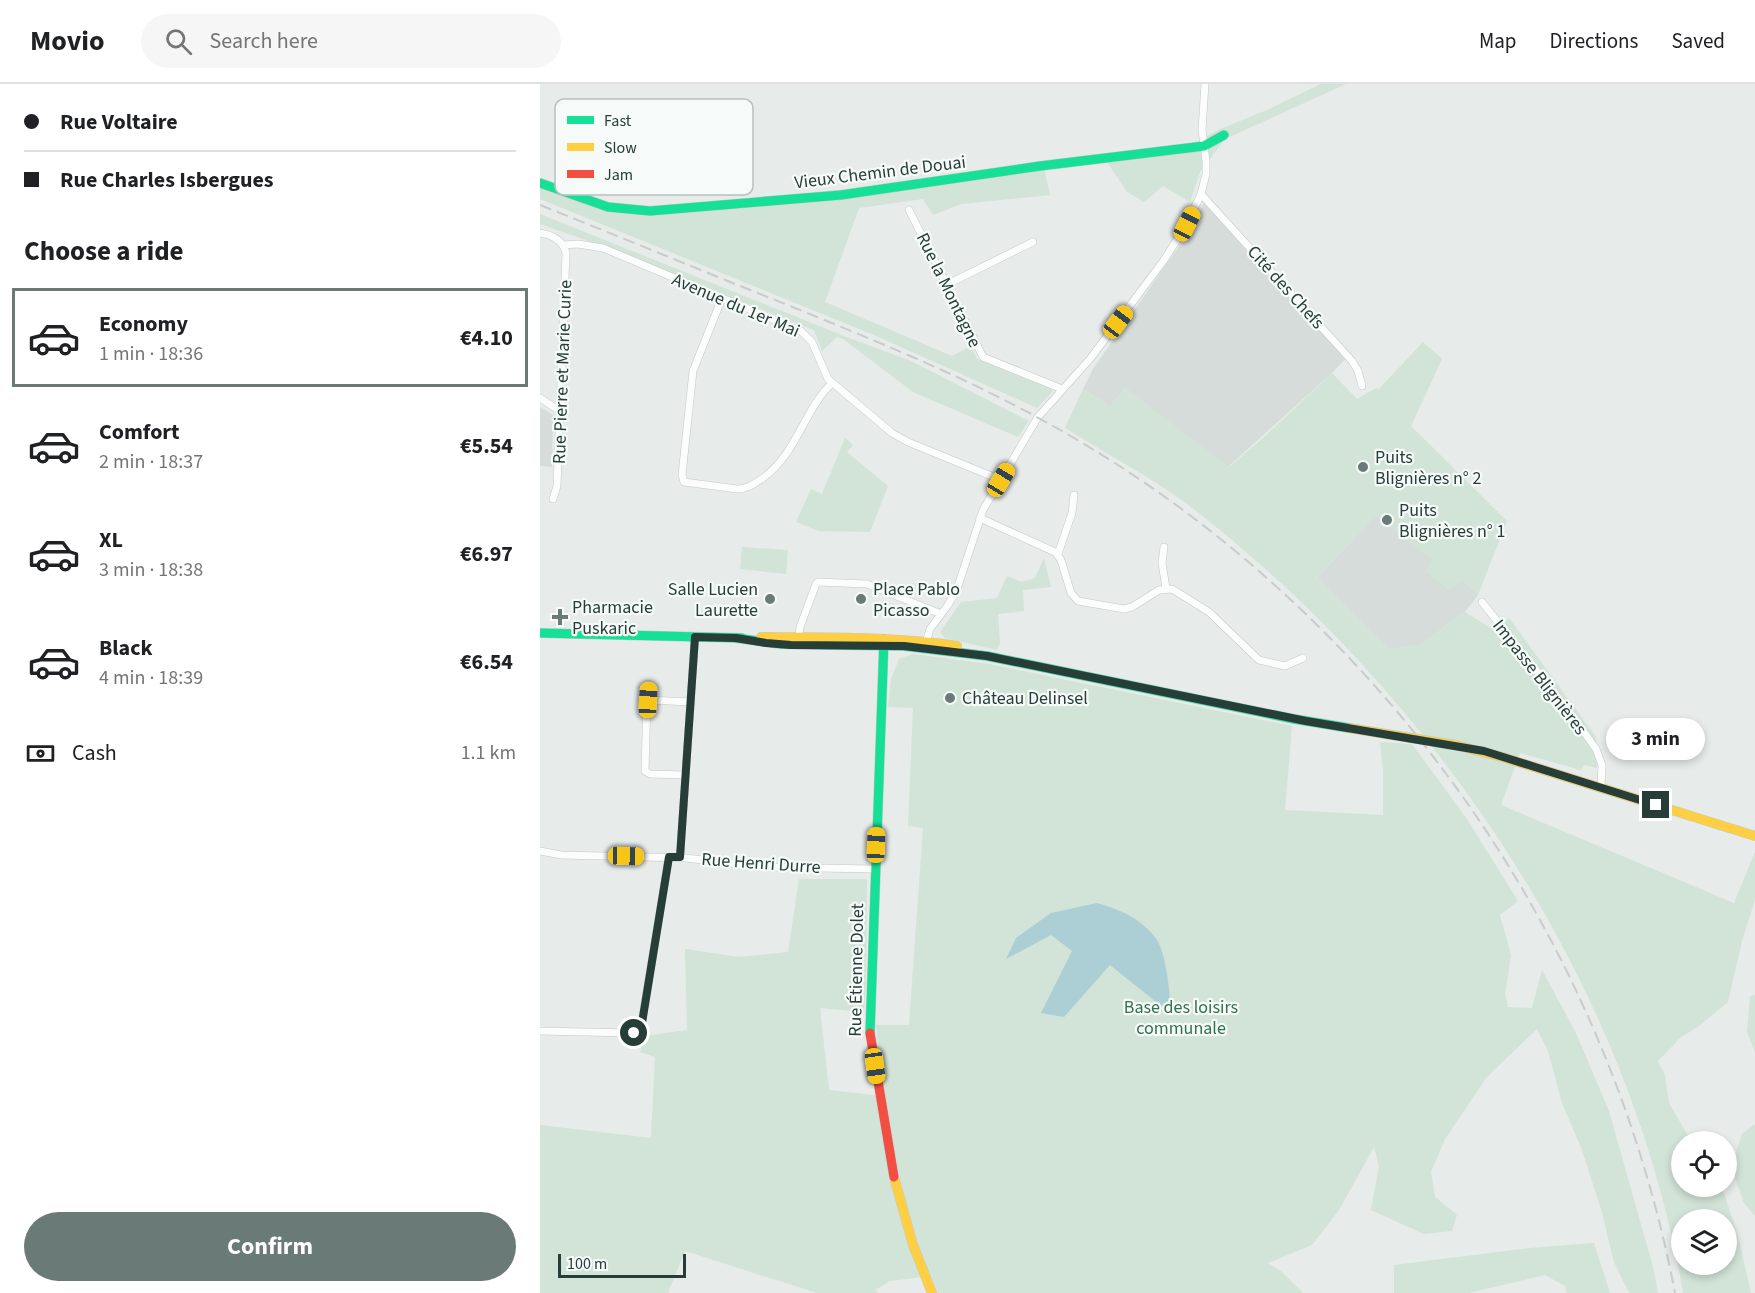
<!DOCTYPE html>
<html lang="en">
<head>
<meta charset="utf-8">
<style>
  body { margin:0; font-family:"Source Sans 3",sans-serif; background:#f6f6f6; color:#202124; height:100vh; display:flex; flex-direction:column; font-size:22px; white-space:nowrap }
  * { box-sizing:border-box; margin:0 }
  p { font-size:20px; color:#757577 }
  .icon { flex:none; width:33px; height:33px; fill:none; stroke:currentColor; stroke-width:2; stroke-linecap:round; stroke-linejoin:round }
  .map { position:relative; flex:1; overflow:hidden }
  .sheet { display:flex; flex-direction:column; background:#fff; width:540px }
  .sheet>* { flex:none }
  .hud { display:grid; align-content:center; height:132px; padding:0 24px; background:#fff }
  .controls { position:absolute; left:1131px; top:1047px; display:grid; gap:12px }
  .controls a { display:grid; place-items:center; width:66px; height:66px; border-radius:50%; background:#fff; box-shadow:0 3px 9px #0003; font-size:30px }
  .scale { position:absolute; left:18px; bottom:15px; width:128px; box-sizing:border-box; padding-left:6px; border:3px solid #263d38; border-top:0; font-size:16px; line-height:21px; white-space:nowrap; color:#263d38; -webkit-text-stroke:4px #f6faf8; paint-order:stroke }
  .end { position:absolute; width:27px; height:27px; margin:-14px; border:8px solid #263d38; background:#fff; box-shadow:0 0 0 3px #fff }
  .from { border-radius:50% }
  .bubble { position:absolute; height:42px; border-radius:21px; background:#fff; box-shadow:0 3px 9px #0003; font-size:20px; font-weight:700; line-height:42px; text-align:center }
  .car { position:absolute; width:18px; height:36px; margin:-18px -9px; border-radius:8px; box-shadow:0 0 4px 2px #0007; background:linear-gradient(#f5c518 24%,#345 0 40%,#f5c518 0 76%,#345 0 86%,#f5c518 0) }
  .hud b { display:flex; align-items:center; gap:21px; height:57px; font-size:22px }
  .hud b+b { border-top:2px solid #e0e0e0 }
  .hud i { width:15px; height:15px; background:#202124 }
  ul { padding:0; list-style:none }
  li { display:flex; align-items:center; gap:18px; height:99px; margin:0 12px 9px; padding:0 12px; border:3px solid transparent; border-radius:0px }
  li div { flex:1 }
  li b { display:block; font-size:22px }
  li em { font-style:normal; font-weight:700 }
  li.selected { border-color:#6a7a76 }
  li>.icon { width:54px; height:54px; stroke-width:1.5 }
  h2 { padding:0 24px; font-size:27px; line-height:72px }
  .pay { display:flex; align-items:center; gap:15px; height:66px; padding:0 24px; font-size:22px }
  .pay p { margin-inline-start:auto }
  .button { display:flex; gap:12px; margin-top:auto; padding:12px 24px }
  .button a { flex:1; height:69px; border-radius:36px; background:#6a7a76; color:#fff; font-size:24px; font-weight:700; line-height:69px; text-align:center }
  header { display:flex; align-items:center; gap:36px; box-sizing:border-box; height:84px; padding:0 30px; background:#fff; border-bottom:2px solid #e0e0e0 }
  header strong { font-size:28px }
  nav { display:flex; gap:33px; margin-inline-start:auto; font-size:21px }
  .search { width:420px; height:54px; background:#f6f6f6; display:flex; align-items:center; gap:15px; box-sizing:border-box; padding:0 21px; border-radius:33px; color:#757577; font-size:22px }
  main { display:flex; flex:1; min-height:0 }
  .map>svg:first-child { display:block }
  .built { fill:#d5dcd9 }
  .green { fill:#d2e3d7; fill-rule:evenodd }
  .water { fill:#acced5 }
  .lines { fill:none; stroke-linecap:round; stroke-linejoin:round }
  .street-casing { stroke:#c4c8c6; stroke-width:8 }
  .fast-casing { stroke:#c3c9c6; stroke-width:10 }
  .slow-casing { stroke:#c3c9c6; stroke-width:10 }
  .jam-casing { stroke:#c3c9c6; stroke-width:10 }
  .street { stroke:#fbfcfc; stroke-width:7 }
  .fast { stroke:#16e098; stroke-width:9 }
  .slow { stroke:#ffcf43; stroke-width:9 }
  .jam { stroke:#f24e42; stroke-width:9 }
  .rail { stroke:#c8ccca; stroke-width:2; stroke-dasharray:12 6; stroke-linecap:butt }
  .route { stroke:#263d38; stroke-width:8 }
  .poi-dot { fill:#6a7a76; stroke:#f6faf8; stroke-width:2 }
  .labels { text-anchor:middle; stroke-width:4.5; stroke-linejoin:round; paint-order:stroke }
  .street-label { font-size:18px; fill:#263d38; stroke:#f6faf8 }
  .poi-label { font-size:18px; fill:#263d38; stroke:#f6faf8; text-anchor:start }
  .park-label { font-size:18px; fill:#33714d; stroke:#f6faf8 }
  .key { fill:#f6faf8; stroke:#b8c1be; stroke-width:1.5 }
  .key-label { font-size:16px; fill:#263d38 }
</style>
</head>
<body>
<header>
<strong>Movio</strong>
<div class="search"><svg class="icon" aria-label="search" viewBox="0 0 24 24"><circle cx="10" cy="10" r="6"/><path d="M15 15l6 6"/></svg>Search here</div>
<nav><a>Map</a><a>Directions</a><a>Saved</a></nav>
</header>
<main>
<section class="sheet">
<div class="hud">
<b><i class="from"></i>Rue Voltaire</b>
<b><i></i>Rue Charles Isbergues</b>
</div>
<h2>Choose a ride</h2>
<ul>
<li class="selected"><svg class="icon" aria-label="car" viewBox="0 0 24 24"><path d="M5 17H2v-5l4-1 3-4h7l3 4 3 1v5h-3M9 17h6M6 11h13"/><circle cx="7" cy="17" r="2"/><circle cx="17" cy="17" r="2"/></svg><div><b>Economy</b><p>1 min · 18:36</p></div><em>€4.10</em></li>
<li><svg class="icon" aria-label="car" viewBox="0 0 24 24"><path d="M5 17H2v-5l4-1 3-4h7l3 4 3 1v5h-3M9 17h6M6 11h13"/><circle cx="7" cy="17" r="2"/><circle cx="17" cy="17" r="2"/></svg><div><b>Comfort</b><p>2 min · 18:37</p></div><em>€5.54</em></li>
<li><svg class="icon" aria-label="car" viewBox="0 0 24 24"><path d="M5 17H2v-5l4-1 3-4h7l3 4 3 1v5h-3M9 17h6M6 11h13"/><circle cx="7" cy="17" r="2"/><circle cx="17" cy="17" r="2"/></svg><div><b>XL</b><p>3 min · 18:38</p></div><em>€6.97</em></li>
<li><svg class="icon" aria-label="car" viewBox="0 0 24 24"><path d="M5 17H2v-5l4-1 3-4h7l3 4 3 1v5h-3M9 17h6M6 11h13"/><circle cx="7" cy="17" r="2"/><circle cx="17" cy="17" r="2"/></svg><div><b>Black</b><p>4 min · 18:39</p></div><em>€6.54</em></li>
</ul>
<div class="pay"><svg class="icon" aria-label="cash" viewBox="0 0 24 24"><path d="M3 7h18v10H3z"/><circle cx="12" cy="12" r="2"/></svg>Cash<p>1.1 km</p></div>
<div class="button"><a>Confirm</a></div>
</section>
<div class="map">
<svg width="1215" height="1209" viewBox="0 0 1215 1209">
  <rect width="100%" height="100%" fill="#e7ebe9"/>
  <!-- built -->
  <g class="built">
    <path d="M664 119 807 273 792 289 688 383 585 304 570 322 543 305 553 285 651 145Z"/>
    <path d="M0 323 13 331 12 383 0 382Z"/>
    <path d="M836 431 893 476 924 497 938 511 925 528 879 561 848 565 777 494Z"/>
  </g>
  <!-- green -->
  <g class="green">
    <path d="M781 0H806L685 55 660 88 650 118 623 102 604 118 587 108 563 72 650 62 678 46 727 26Z"/>
    <path d="M503 80 510 111 421 120 393 131 383 115 319 124 285 218 412 272 431 262 437 275 505 301 513 307 497 324 334 251 0 115V94L70 122 107 125 260 111Z"/>
    <path d="M0 130 304 252 371 277 489 337 478 353 373 308 303 255 297 253 282 267 274 246 46 156 0 140Z"/>
    <path d="M883 258 902 275 871 342 967 437 938 511 924 497 908 506 885 487 892 476 836 431 777 494 848 565 879 561 925 528 955 547 969 534 1056 653 1057 684 1044 681 1041 686 980 669 961 721 1194 819 1215 768V816L1202 857 1188 918 1159 942 1140 954 1118 977 1125 991 1129 1019 1151 1057 1142 1058V1102L1182 1103 1198 1152 1211 1209H1143C1091 900 894 609 647 420 609 392 565 369 525 344L543 305 570 322 585 304 689 383 723 354 792 289 817 315 836 304 838 306ZM1142 1136H1186V1180H1142Z"/>
    <path d="M305 354 313 361 307 368 348 402 330 448 279 447 256 438 271 405 282 410Z"/>
    <path d="M202 463 248 466 246 490 200 485Z"/>
    <path d="M504 474 511 503 483 506 484 527 458 530 460 559 457 566 405 554 400 548 421 518 457 514 467 492 482 498 495 494Z"/>
    <path d="M373 570 449 580 752 642 745 726 843 731V686L840 658 872 660 927 735 978 817 960 831 971 871 965 910 968 923 992 924 1002 886 1036 949 1069 1027 1113 1183 1118 1209H1089L1074 1178 1061 1125 1042 1066 1022 1019 1008 967 997 945 946 994 905 1055 891 1088 895 1113 917 1131 912 1147 884 1150 831 1126 839 1082 834 1063 799 1126 772 1161 728 1179 742 1188 763 1209H398L391 1192 350 1197 335 1206 338 1209H277L145 1167 128 1209H0V1041L111 1054 115 973 100 968 104 952 147 946 145 865 199 873 248 868 259 795H327L326 900 324 928 280 924 289 1006 342 1012 336 941H369L383 744 368 742 373 624 348 623 351 595 359 575Z"/>
    <path d="M1215 911V968L1207 948 1210 912Z"/>
    <path d="M1215 1040V1132L1204 1119 1191 1083 1202 1050Z"/>
    <path d="M1054 1159 1070 1209H1027L1025 1202 1005 1191 929 1209H854V1181L990 1164Z"/>
  </g>
  <!-- water -->
  <path class="water" d="M557 819C579 825 604 836 617 856 627 872 630 911 631 930L570 881 524 933 501 929 532 867 511 851 466 875 476 854 511 829Z"/>
  <g class="lines">
    <defs>
      <g id="street">
        <path d="M661 110 812 277 818 287 822 302"/>
        <path d="M369 126 443 273 522 305"/>
        <path d="M0 149C13 151 23 156 26 169L17 402 13 415"/>
        <path d="M23 161 38 160 63 164 261 247 272 258 288 295 352 349 368 358 461 396"/>
        <path d="M406 201 493 158"/>
        <path d="M182 214 153 287 142 391 144 398 197 405C208 405 214 400 223 394 258 368 263 327 292 299"/>
        <path d="M0 314 20 327"/>
        <path d="M440 434 515 468 521 476 531 509 538 517 584 525 592 523 619 506 632 505 669 528 719 576 745 582 763 574"/>
        <path d="M624 463 622 479 626 504"/>
        <path d="M518 470 532 429 534 411"/>
        <path d="M942 518 1034 634 1056 665 1062 681 1061 703"/>
        <path d="M258 558 260 543 276 500 278 498 327 500 401 530"/>
        <path d="M385 562 390 545 408 521 417 505 443 426 498 333 550 275 624 176 647 140 661 110 666 90V77L662 46 665 0"/>
        <path d="M107 616 108 600"/>
        <path d="M146 691 110 690 105 687 107 616 151 618"/>
        <path d="M0 767 21 771 146 774 221 783 335 785"/>
        <path d="M140 773 155 553"/>
        <path d="M0 947 90 949 97 947 101 943 129 773"/>
      </g>
      <g id="fast">
        <path d="M0 99 68 123 110 127 301 111 500 82 664 62 684 51"/>
        <path d="M0 549 202 554"/>
        <path d="M196 554 241 560 364 562 447 572 754 635 809 644"/>
        <path d="M330 949 344 555"/>
      </g>
      <g id="slow">
        <path d="M221 553C286 554 352 552 417 562"/>
        <path d="M809 644 915 661 962 673 1215 752"/>
        <path d="M354 1093 373 1161 392 1209"/>
      </g>
      <path id="jam" d="M330 949 354 1093"/>
    </defs>
    <!-- street casing -->
    <use href="#street" class="street-casing"/>
    <!-- fast casing -->
    <use href="#fast" class="fast-casing"/>
    <!-- slow casing -->
    <use href="#slow" class="slow-casing"/>
    <!-- jam casing -->
    <use href="#jam" class="jam-casing"/>
    <!-- street -->
    <use href="#street" class="street"/>
    <!-- fast -->
    <use href="#fast" class="fast"/>
    <!-- slow -->
    <use href="#slow" class="slow"/>
    <!-- jam -->
    <use href="#jam" class="jam"/>
    <!-- rail -->
    <path class="rail" d="M0 121C85 155 170 190 255 224 343 260 430 295 513 342 835 522 1066 847 1135 1209"/>
  </g>
  <g class="lines">
    <!-- route -->
    <path class="route" d="M94 949 99 945 102 939 129 773H140L155 553 196 554 226 559 251 561 364 562 447 572 766 637 944 667 1116 721"/>
  </g>
  <!-- markers -->
  <g class="poi-dot">
    <circle cx="823" cy="383" r="6"/>
    <circle cx="847" cy="436" r="6"/>
    <circle cx="230" cy="515" r="6"/>
    <circle cx="321" cy="515" r="6"/>
    <path d="M17 524h6v6h6v6h-6v6h-6v-6h-6v-6h6z"/>
    <circle cx="410" cy="614" r="6"/>
  </g>
  <g class="labels">
    <!-- street labels -->
    <g class="street-label">
      <text transform="translate(340 88) rotate(-7)" y="6">Vieux Chemin de Douai</text>
      <text transform="translate(746 203) rotate(48)" y="6">Cité des Chefs</text>
      <text transform="translate(409 206) rotate(64)" y="6">Rue la Montagne</text>
      <text transform="translate(196 221) rotate(23)" y="6">Avenue du 1er Mai</text>
      <text transform="translate(22 288) rotate(-88)" y="6">Rue Pierre et Marie Curie</text>
      <text transform="translate(1000 593) rotate(52)" y="6">Impasse Blignières</text>
      <text transform="translate(221 779) rotate(4)" y="6">Rue Henri Durre</text>
      <text transform="translate(316 886) rotate(-89)" y="6">Rue Étienne Dolet</text>
    </g>
    <!-- poi labels -->
    <g class="poi-label">
      <text x="835" y="379">Puits<tspan x="835" dy="21">Blignières n° 2</tspan></text>
      <text x="859" y="432">Puits<tspan x="859" dy="21">Blignières n° 1</tspan></text>
      <text x="218" y="511" text-anchor="end">Salle Lucien<tspan x="218" dy="21">Laurette</tspan></text>
      <text x="333" y="511">Place Pablo<tspan x="333" dy="21">Picasso</tspan></text>
      <text x="32" y="529">Pharmacie<tspan x="32" dy="21">Puskaric</tspan></text>
      <text x="422" y="620">Château Delinsel</text>
    </g>
    <!-- park labels -->
    <g class="park-label">
      <text x="641" y="929">Base des loisirs<tspan x="641" dy="21">communale</tspan></text>
    </g>
  </g>
  <!-- legend -->
  <rect x="15" y="15" width="198" height="96" rx="9" class="key"/>
  <rect x="27" y="32" width="27" height="8" fill="#16e098"/>
  <rect x="27" y="59" width="27" height="8" fill="#ffcf43"/>
  <rect x="27" y="86" width="27" height="8" fill="#f24e42"/>
  <g class="key-label">
    <text x="64" y="42">Fast</text>
    <text x="64" y="69">Slow</text>
    <text x="64" y="96">Jam</text>
  </g>
</svg>
<div class="controls">
<a><svg class="icon" aria-label="locate" viewBox="0 0 24 24"><circle cx="12" cy="12" r="6"/><path d="M12 2v4M12 18v4M2 12h4M18 12h4"/></svg></a>
<a><svg class="icon" aria-label="layers" viewBox="0 0 24 24"><path d="M12 4l9 5-9 5-9-5zM3 14l9 5 9-5"/></svg></a>
</div>
<div class="scale">100 m</div>
<i class="end from" style="left:94px;top:949px"></i>
<i class="end" style="left:1116px;top:721px"></i>
<div class="bubble" style="left:1066px;top:634px;width:99px">3 min</div>
<i class="car" style="left:647px;top:140px;rotate:27deg"></i>
<i class="car" style="left:578px;top:238px;rotate:37deg"></i>
<i class="car" style="left:461px;top:396px;rotate:31deg"></i>
<i class="car" style="left:108px;top:616px;rotate:3deg"></i>
<i class="car" style="left:336px;top:761px;rotate:2deg"></i>
<i class="car" style="left:86px;top:772px;rotate:91deg"></i>
<i class="car" style="left:335px;top:982px;rotate:172deg"></i>
</div>
</main>
</body>
</html>
